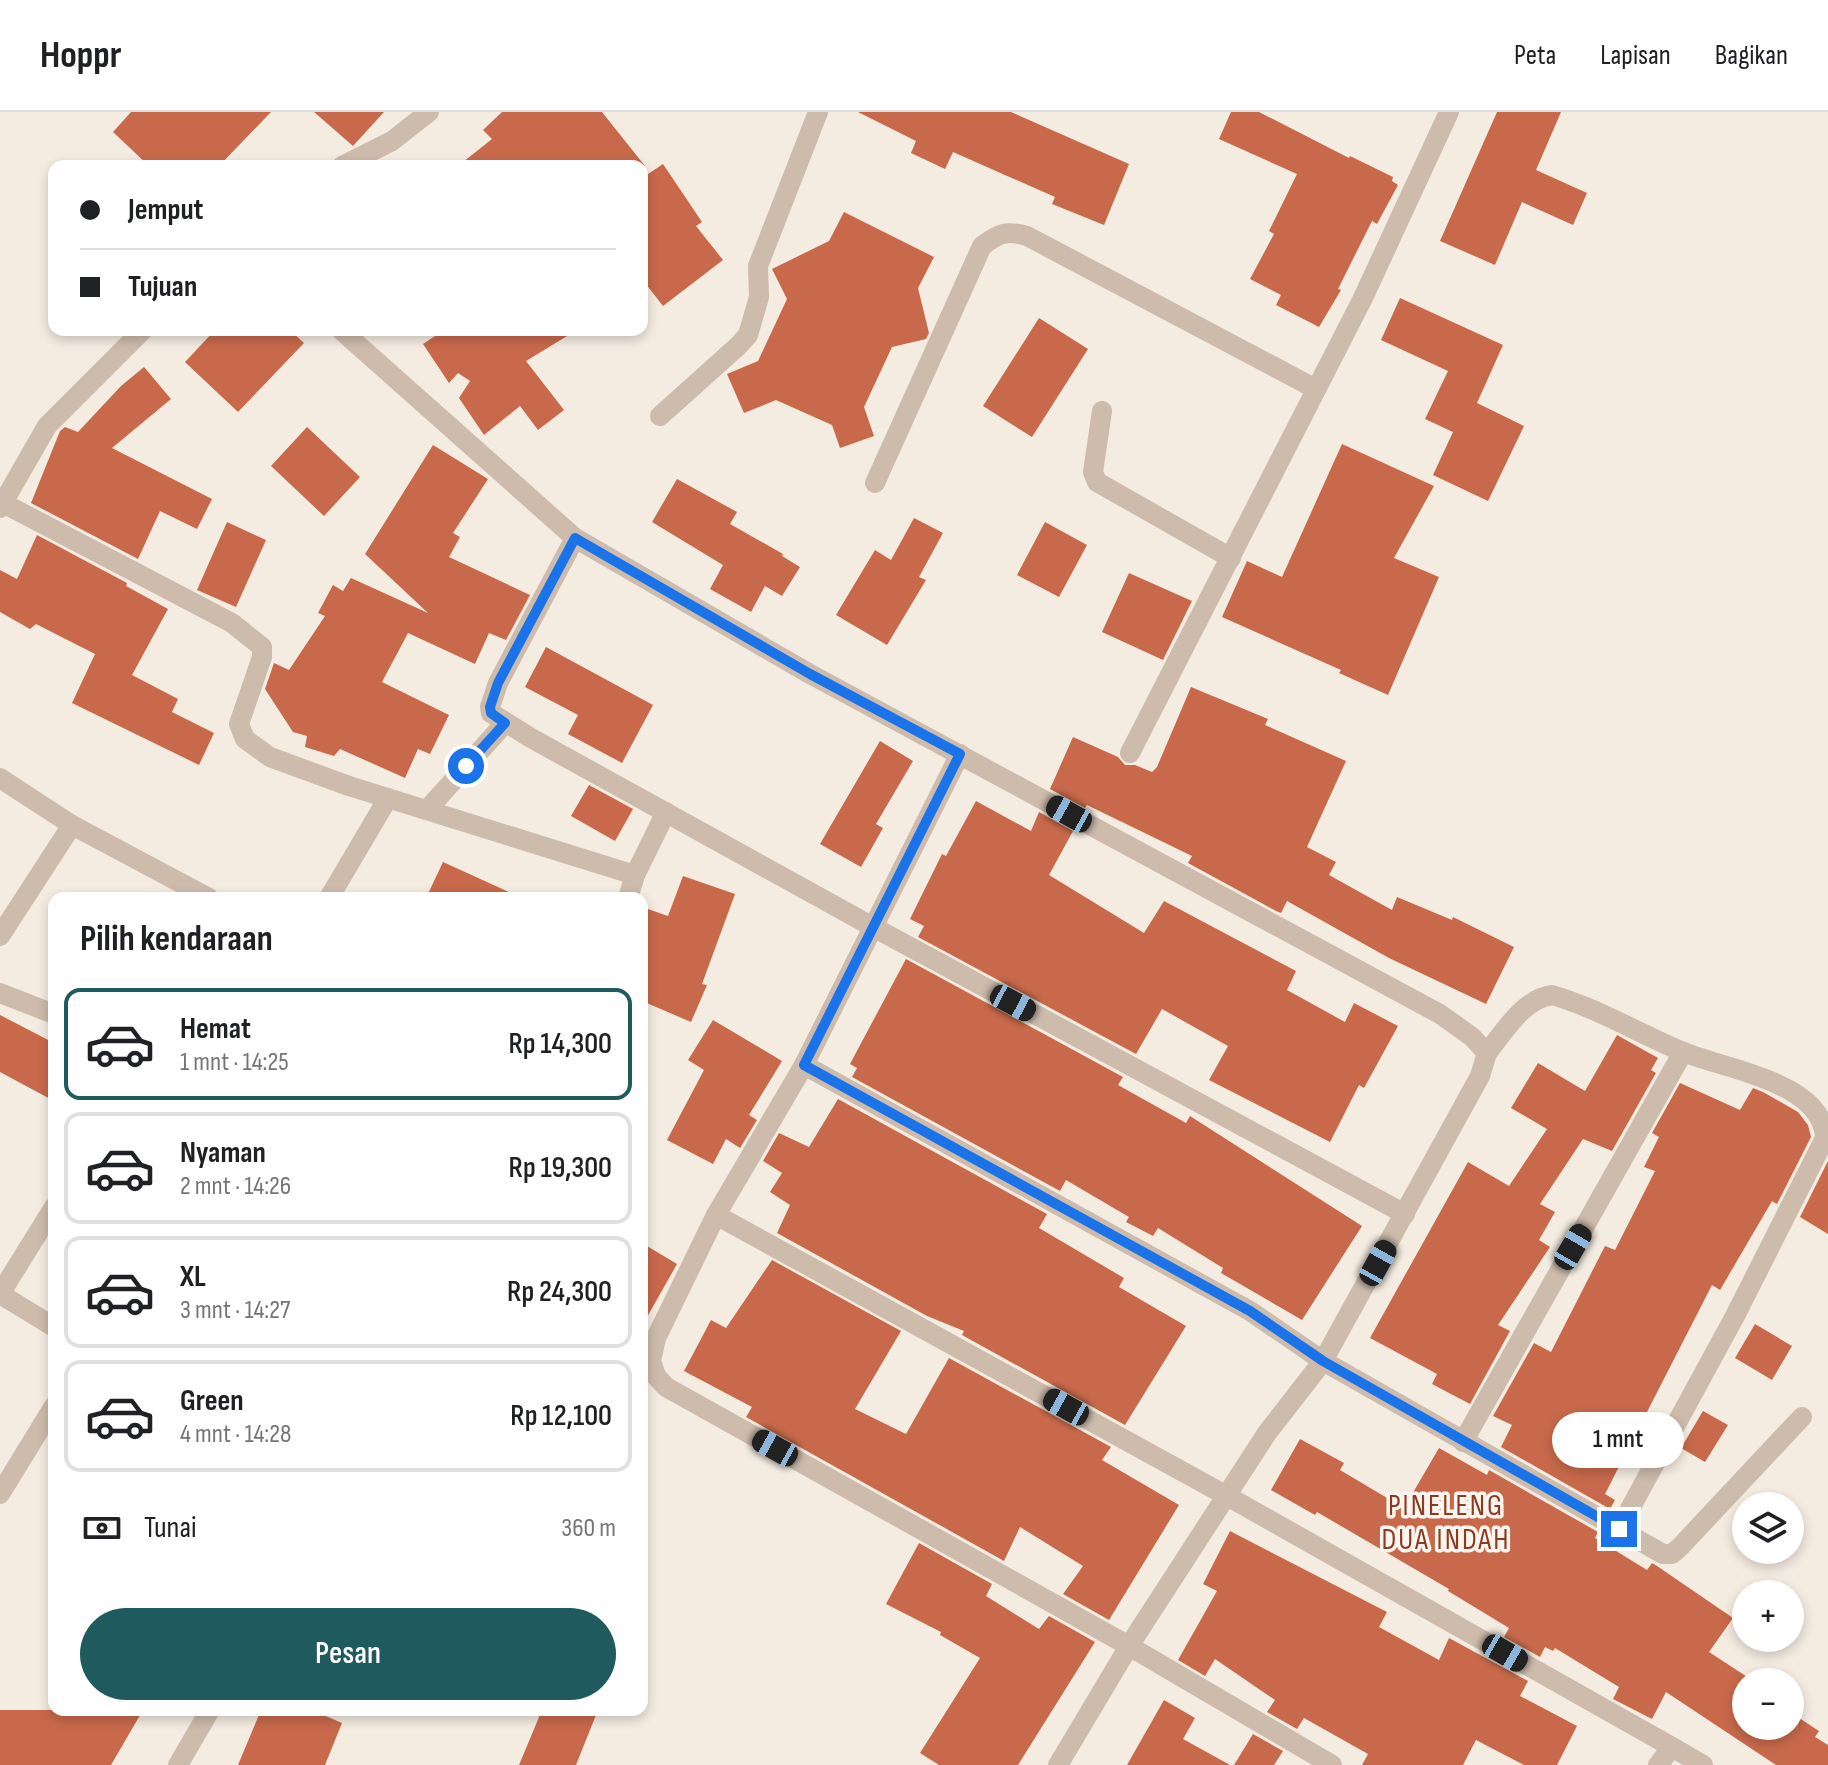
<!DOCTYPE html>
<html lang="id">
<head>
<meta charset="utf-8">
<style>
  body { margin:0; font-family:"Sofia Sans Condensed",sans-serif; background:#f2f2f2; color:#202124; height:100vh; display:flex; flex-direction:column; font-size:30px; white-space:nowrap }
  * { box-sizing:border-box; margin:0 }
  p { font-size:26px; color:#757577 }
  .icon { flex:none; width:44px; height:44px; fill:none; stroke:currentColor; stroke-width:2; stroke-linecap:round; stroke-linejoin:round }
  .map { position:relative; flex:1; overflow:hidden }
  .panel { position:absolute; left:48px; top:780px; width:600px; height:824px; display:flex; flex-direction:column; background:#fff; border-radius:16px; box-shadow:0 4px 12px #0003 }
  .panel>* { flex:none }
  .top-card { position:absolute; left:48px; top:48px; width:600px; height:176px; border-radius:16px; box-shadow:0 4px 12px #0003; display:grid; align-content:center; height:176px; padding:0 32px; background:#fff }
  .tools { position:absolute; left:1732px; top:1380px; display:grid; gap:16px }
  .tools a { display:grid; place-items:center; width:72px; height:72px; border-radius:50%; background:#fff; box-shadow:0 4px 12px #0003; font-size:40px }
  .end { position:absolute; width:36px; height:36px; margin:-18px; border:10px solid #1a73e8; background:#fff; box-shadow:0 0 0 4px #fff }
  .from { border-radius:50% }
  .bubble { position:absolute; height:56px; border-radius:28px; background:#fff; box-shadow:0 4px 12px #0003; font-size:26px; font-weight:600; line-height:56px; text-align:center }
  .car { position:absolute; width:24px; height:48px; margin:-24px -12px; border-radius:10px; box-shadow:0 0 6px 2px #0007; background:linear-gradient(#222 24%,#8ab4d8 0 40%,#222 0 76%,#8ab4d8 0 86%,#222 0) }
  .top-card b { display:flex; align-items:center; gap:28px; height:76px; font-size:30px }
  .top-card b+b { border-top:2px solid #e0e0e0 }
  .top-card i { width:20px; height:20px; background:#202124 }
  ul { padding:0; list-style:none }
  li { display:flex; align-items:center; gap:24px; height:112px; margin:0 16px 12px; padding:0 16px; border:4px solid #e0e0e0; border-radius:16px }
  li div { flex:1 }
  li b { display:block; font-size:30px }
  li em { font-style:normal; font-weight:600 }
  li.active { border-color:#1f5a5e }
  li>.icon { width:72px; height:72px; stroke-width:1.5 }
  h2 { padding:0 32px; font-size:36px; line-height:96px }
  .pay { display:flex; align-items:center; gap:20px; height:88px; padding:0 32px; font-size:30px }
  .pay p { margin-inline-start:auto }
  .primary-button { display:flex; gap:16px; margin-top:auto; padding:16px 32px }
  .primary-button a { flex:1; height:92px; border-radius:48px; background:#1f5a5e; color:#fff; font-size:32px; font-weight:600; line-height:92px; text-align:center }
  header { display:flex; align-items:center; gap:48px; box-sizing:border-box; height:112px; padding:0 40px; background:#fff; border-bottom:2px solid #e0e0e0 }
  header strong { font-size:38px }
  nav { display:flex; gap:44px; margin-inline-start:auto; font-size:28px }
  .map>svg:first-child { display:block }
  .building { fill:#c8694b }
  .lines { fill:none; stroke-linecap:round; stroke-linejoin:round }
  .minor { stroke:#cdbbac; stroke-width:20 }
  .route { stroke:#1a73e8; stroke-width:10 }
  .labels { text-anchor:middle; stroke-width:7; stroke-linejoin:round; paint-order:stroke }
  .neighbourhood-label { font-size:30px; letter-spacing:2px; fill:#8c3b22; stroke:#fbf5ee }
</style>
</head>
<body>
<header>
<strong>Hoppr</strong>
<nav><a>Peta</a><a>Lapisan</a><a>Bagikan</a></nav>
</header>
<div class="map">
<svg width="1828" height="1653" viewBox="0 0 1828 1653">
  <rect width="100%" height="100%" fill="#f4ebe1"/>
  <!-- building -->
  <g class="building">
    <path d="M131 0H271L219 54H149L113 20Z"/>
    <path d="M314 0H384L353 34Z"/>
    <path d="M502 0H602L645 54H458L492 27 483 18Z"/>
    <path d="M858 0H1011L1129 52 1104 113 1052 92 1055 85 953 40 945 57 911 41 916 29Z"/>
    <path d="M1231 0H1259L1349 46 1350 44 1393 65 1392 69 1398 73 1377 112 1372 109 1338 177 1341 178 1319 215 1276 193 1281 183 1250 167 1274 122 1269 119 1297 62 1219 27Z"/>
    <path d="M1497 0H1561L1536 58 1587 81 1573 113 1522 90 1495 153 1440 129Z"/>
    <path d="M663 52 702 110 696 114 723 148 663 194 642 167V66Z"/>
    <path d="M844 100 934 145 918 176 929 221 926 227 892 235 864 295 874 324 840 336 832 313 776 288 744 301 727 262 758 249 787 187 772 157 829 129Z"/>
    <path d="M1400 186 1503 233 1477 291 1524 314 1488 389 1433 363 1453 320 1425 307 1448 259 1381 228Z"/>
    <path d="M1039 206 1088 237 1032 325 983 294Z"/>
    <path d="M215 218H290L304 231 238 300 185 250Z"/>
    <path d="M444 218H577L526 249 564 298 538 318 520 294 484 323 459 286 470 269 458 261 449 271 423 232Z"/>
    <path d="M144 255 171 287 112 336 212 387 197 417 160 399 138 447 31 391 60 319 65 315 78 320 121 274Z"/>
    <path d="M307 315 360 365 324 404 271 354Z"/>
    <path d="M1342 332 1434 374 1394 446 1439 465 1388 583 1339 561 1341 558 1222 505 1247 449 1282 465Z"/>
    <path d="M433 333 488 367 453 421 460 425 449 445 530 483 506 528 489 521 475 552 408 521 382 570 449 603 430 642 418 637 405 666 340 637 334 644 305 635 307 624 293 620 265 577 274 551 289 558 325 504 318 501 333 473 343 479 351 466 428 501 365 442Z"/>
    <path d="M677 367 737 400 730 412 783 442 782 444 800 455 782 484 765 474 751 500 710 477 723 453 652 410Z"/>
    <path d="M914 406 943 421 919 465 926 468 887 533 836 503 875 438 891 448Z"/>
    <path d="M227 410 266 428 236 495 197 478Z"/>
    <path d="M1045 410 1087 433 1059 485 1017 463Z"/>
    <path d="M37 423 127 471 126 474 168 497 132 563 178 587 172 600 214 621 199 653 72 591 95 542 36 512 30 517 0 500V458L17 467Z"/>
    <path d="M1129 461 1192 489 1163 548 1102 520Z"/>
    <path d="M546 535 653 593 622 651 568 622 578 603 525 575Z"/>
    <path d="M1191 575 1268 607 1265 613 1346 649 1307 735 1336 750 1329 763 1392 798 1397 785 1452 808 1453 805 1514 835 1486 892 1389 846 1287 789 1281 801 1276 799 1188 751 1192 744 1087 693 1085 696 1050 677 1073 625 1118 645 1125 653H1135L1152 660 1157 655Z"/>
    <path d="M880 629 913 649 876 712 883 716 861 755 820 732Z"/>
    <path d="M589 673 633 697 615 729 571 704Z"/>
    <path d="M976 689 1031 719 1039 700 1073 719 1049 763 1144 821 1164 789 1296 859 1287 878 1345 910 1354 891 1398 914 1364 976 1359 973 1330 1030 1209 968 1228 934 1162 897 1136 942 918 825 924 814 910 807 942 742 946 744Z"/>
    <path d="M443 750 522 786H426Z"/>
    <path d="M683 764 735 782 702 872 707 873 691 910 642 889V795L668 804Z"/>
    <path d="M906 847 1123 965 1118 973 1186 1011 1190 1004 1362 1114 1302 1208 1221 1161 1223 1156 1158 1116 1153 1124 1126 1110 1129 1105 1066 1068 1060 1079 852 965 857 956 850 952Z"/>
    <path d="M0 903 54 931V989L0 960Z"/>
    <path d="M713 908 782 949 749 1003 757 1008 740 1036 726 1027 713 1052 667 1028 704 958 688 948Z"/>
    <path d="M1617 923 1658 946 1651 958 1656 961 1612 1039 1583 1027 1540 1092 1555 1100 1539 1128 1550 1135 1498 1213 1510 1219 1470 1292 1432 1272 1437 1262 1370 1226 1468 1050 1509 1074 1547 1017 1511 996 1538 951 1585 979Z"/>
    <path d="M1680 971 1740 998 1753 976 1763 980 1798 1000 1808 1013 1811 1025 1777 1092 1772 1089 1720 1178 1712 1173 1605 1382 1615 1388 1610 1397 1501 1335 1512 1313 1493 1304 1534 1231 1551 1240 1605 1134 1615 1138 1655 1059 1644 1055 1659 1025 1652 1021Z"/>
    <path d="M838 987 1047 1102 1039 1116 1124 1166 1119 1175 1186 1214 1125 1313 962 1223 964 1219 927 1204 777 1121 790 1093 770 1080 782 1061 763 1049 779 1021 809 1035Z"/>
    <path d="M1828 1049V1122L1800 1105Z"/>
    <path d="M642 1131 677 1152 642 1214Z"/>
    <path d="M772 1148 901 1219 855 1297 906 1322 949 1246 1111 1335 1102 1348 1179 1393 1109 1508 1063 1482 1083 1454 1020 1415 1004 1449 746 1305 752 1295 684 1259 711 1208 726 1216Z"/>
    <path d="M1755 1212 1792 1234 1772 1268 1735 1246Z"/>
    <path d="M1703 1299 1728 1313 1705 1350 1681 1336Z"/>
    <path d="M1300 1327 1344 1351 1340 1358 1404 1396 1439 1336 1487 1363 1489 1358 1598 1420 1595 1426 1647 1458 1652 1451 1657 1454 1733 1506 1709 1540 1755 1570H1746V1614H1790V1600L1819 1619 1815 1625 1828 1633V1653H1776L1666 1580 1652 1607 1613 1587 1619 1575 1555 1536 1553 1539 1545 1535 1540 1545 1504 1525 1509 1516 1448 1479 1449 1477 1317 1400 1315 1403 1271 1378Z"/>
    <path d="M1230 1419 1387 1500 1379 1515 1439 1548 1449 1526 1528 1569 1520 1584 1577 1614 1557 1653H1524L1476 1628 1463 1653H1362L1368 1642 1304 1606 1297 1617 1267 1600 1275 1588 1215 1547 1205 1564 1178 1548 1217 1479 1203 1472Z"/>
    <path d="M919 1431 992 1472 986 1484 1039 1517 1049 1504 1095 1530 1018 1653H939L920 1641 980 1546 940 1523 941 1520 886 1492Z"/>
    <path d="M1164 1588 1195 1606 1183 1627 1230 1653H1127Z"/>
    <path d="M0 1598H143L111 1653H0Z"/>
    <path d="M261 1598H312L342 1611 325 1653H238Z"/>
    <path d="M542 1598H598L576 1653H519Z"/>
    <path d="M1253 1622 1283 1639 1274 1653H1234Z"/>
  </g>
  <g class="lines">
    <!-- minor -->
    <g class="minor">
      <path d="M342 54 392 29 429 0"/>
      <path d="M341 218 575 426 810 562 1440 902 1472 925 1487 941 1480 964 1323 1249 1267 1321 1129 1534 1058 1653"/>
      <path d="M1102 299 1093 360 1097 370 1231 446"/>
      <path d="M660 304 738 234 748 223 759 185 758 154 818 0"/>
      <path d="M875 371 982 134C999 121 1007 118 1027 124L1316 277"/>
      <path d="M3 391 232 511 262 535V545L239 612 245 627 270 645 349 674 635 763"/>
      <path d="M0 396 47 314 143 218"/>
      <path d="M575 426 498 571 490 595 491 601 531 626 873 815 1405 1102"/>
      <path d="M1130 641 1363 186 1449 0"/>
      <path d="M960 642 804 953 716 1103 656 1226 651 1249 656 1264 666 1275 1129 1534 1332 1653"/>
      <path d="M0 666 72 713 0 824"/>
      <path d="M427 698 505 611"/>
      <path d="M72 713 209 786"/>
      <path d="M329 786 388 686"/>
      <path d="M628 786 635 763 666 700"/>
      <path d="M0 881 54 902"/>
      <path d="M1487 941C1504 920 1523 887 1552 883 1597 896 1638 921 1681 939 1722 957 1823 969 1825 1026L1735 1204 1619 1417"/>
      <path d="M804 953 1250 1199 1323 1249 1663 1442H1672L1680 1435 1802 1305"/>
      <path d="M716 1103 1227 1384 1672 1635 1658 1653"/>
      <path d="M0 1182 54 1095"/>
      <path d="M0 1182 54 1215"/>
      <path d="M1463 1330 1683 940"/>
      <path d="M0 1382 54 1294"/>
      <path d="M1672 1635 1703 1653"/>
      <path d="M178 1653 210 1598"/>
    </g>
  </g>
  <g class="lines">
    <!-- route -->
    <path class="route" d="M466 654 505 611 491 601 490 595 498 571 575 426 810 562 960 642 804 953 1250 1199 1323 1249 1619 1417"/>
  </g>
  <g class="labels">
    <!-- neighbourhood labels -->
    <g class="neighbourhood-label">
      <text x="1446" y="1403">PINELENG<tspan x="1446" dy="34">DUA INDAH</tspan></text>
    </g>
  </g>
</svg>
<div class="tools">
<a><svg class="icon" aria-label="layers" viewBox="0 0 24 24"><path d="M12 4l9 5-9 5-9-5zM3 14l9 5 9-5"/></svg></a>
<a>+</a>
<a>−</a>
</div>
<i class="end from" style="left:466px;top:654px"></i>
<i class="end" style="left:1619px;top:1417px"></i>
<div class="bubble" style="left:1552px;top:1300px;width:132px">1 mnt</div>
<i class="car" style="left:1069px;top:702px;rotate:299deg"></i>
<i class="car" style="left:1013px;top:891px;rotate:118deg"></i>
<i class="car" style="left:1573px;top:1135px;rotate:30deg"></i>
<i class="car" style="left:1378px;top:1151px;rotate:29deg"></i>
<i class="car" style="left:1066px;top:1295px;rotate:299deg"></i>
<i class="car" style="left:775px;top:1336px;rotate:299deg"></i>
<i class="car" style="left:1505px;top:1541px;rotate:120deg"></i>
<div class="top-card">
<b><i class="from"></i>Jemput</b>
<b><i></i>Tujuan</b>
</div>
<section class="panel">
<h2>Pilih kendaraan</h2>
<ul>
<li class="active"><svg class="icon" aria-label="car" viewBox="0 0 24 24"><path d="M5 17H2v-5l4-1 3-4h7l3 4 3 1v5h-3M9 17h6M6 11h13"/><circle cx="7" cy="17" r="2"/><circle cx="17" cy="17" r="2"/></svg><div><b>Hemat</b><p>1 mnt · 14:25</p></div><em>Rp 14,300</em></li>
<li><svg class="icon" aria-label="car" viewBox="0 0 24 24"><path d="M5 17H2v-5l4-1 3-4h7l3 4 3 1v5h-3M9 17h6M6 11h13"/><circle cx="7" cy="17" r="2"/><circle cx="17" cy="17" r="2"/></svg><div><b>Nyaman</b><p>2 mnt · 14:26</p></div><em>Rp 19,300</em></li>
<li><svg class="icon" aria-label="car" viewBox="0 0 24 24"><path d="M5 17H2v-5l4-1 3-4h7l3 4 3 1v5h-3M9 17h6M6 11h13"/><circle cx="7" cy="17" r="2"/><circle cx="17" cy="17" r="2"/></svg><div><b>XL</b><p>3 mnt · 14:27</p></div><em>Rp 24,300</em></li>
<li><svg class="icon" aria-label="car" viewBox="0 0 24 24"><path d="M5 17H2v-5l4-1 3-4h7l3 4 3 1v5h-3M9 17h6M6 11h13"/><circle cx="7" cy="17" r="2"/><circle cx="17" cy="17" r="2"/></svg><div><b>Green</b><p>4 mnt · 14:28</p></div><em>Rp 12,100</em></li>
</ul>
<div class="pay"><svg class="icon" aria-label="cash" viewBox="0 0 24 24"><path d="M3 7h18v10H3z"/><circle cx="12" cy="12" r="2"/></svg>Tunai<p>360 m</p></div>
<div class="primary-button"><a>Pesan</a></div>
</section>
</div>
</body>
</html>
